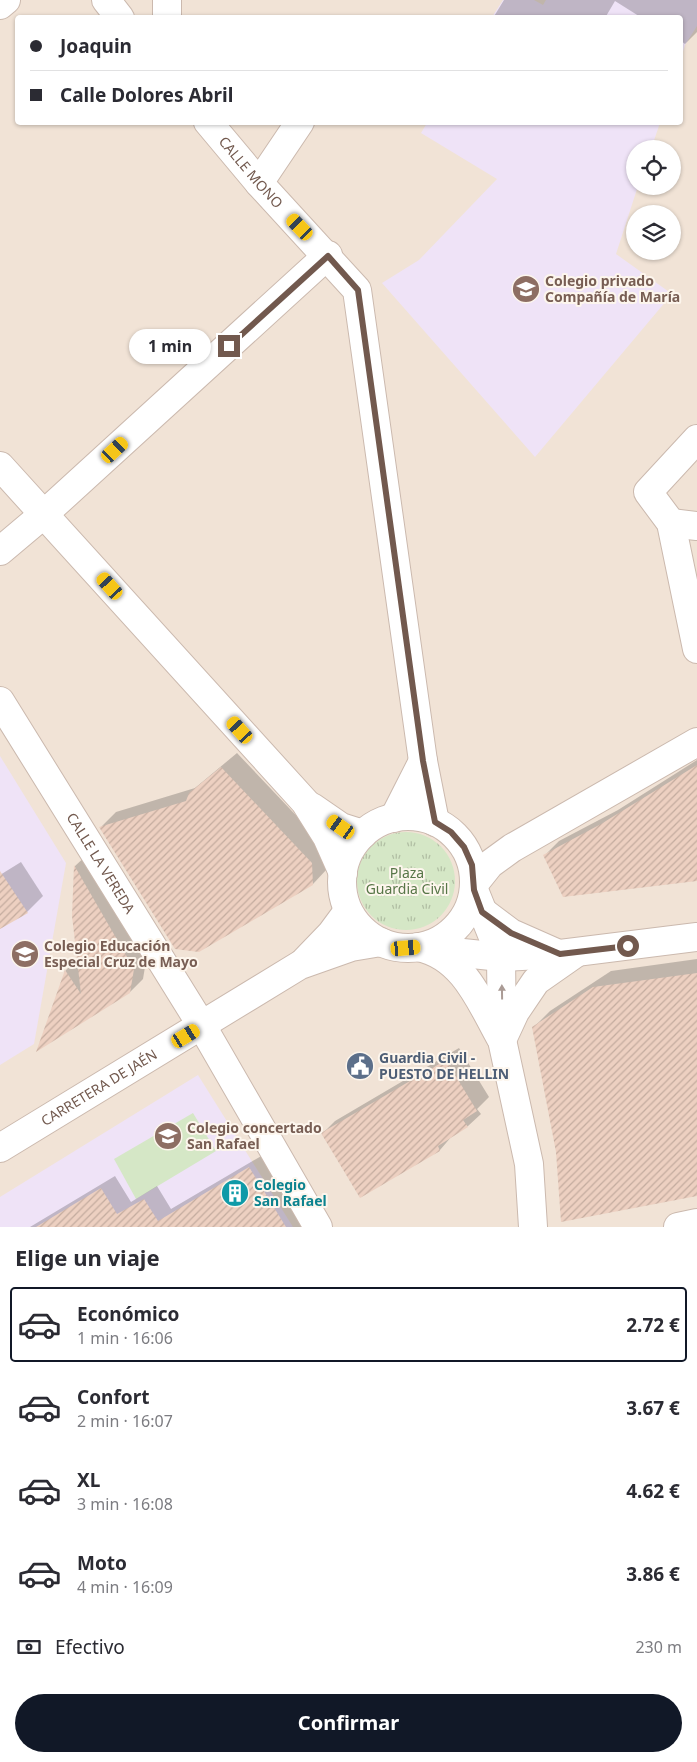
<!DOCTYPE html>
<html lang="es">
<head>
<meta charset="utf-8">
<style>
  body { margin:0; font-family:"Noto Sans",sans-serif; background:#f2f2f3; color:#2b2b33; height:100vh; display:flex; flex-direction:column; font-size:19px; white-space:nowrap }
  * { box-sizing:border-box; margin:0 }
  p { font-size:16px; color:#7c7c81 }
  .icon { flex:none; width:28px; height:28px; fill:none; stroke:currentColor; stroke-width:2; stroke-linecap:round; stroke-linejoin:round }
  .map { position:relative; height:1227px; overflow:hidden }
  .details { display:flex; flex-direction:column; background:#fff; flex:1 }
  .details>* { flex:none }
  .top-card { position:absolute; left:15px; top:15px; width:668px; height:110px; border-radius:5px; box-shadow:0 1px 4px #0004; display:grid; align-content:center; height:110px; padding:0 15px; background:#fff }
  .buttons { position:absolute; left:626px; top:140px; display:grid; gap:10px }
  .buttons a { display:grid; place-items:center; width:55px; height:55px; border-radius:50%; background:#fff; box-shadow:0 1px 4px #0004; font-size:25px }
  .end { position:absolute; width:22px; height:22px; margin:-11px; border:6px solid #72594e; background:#fff; box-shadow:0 0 0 2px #fff }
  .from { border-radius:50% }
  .bubble { position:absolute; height:35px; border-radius:18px; background:#fff; box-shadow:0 1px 4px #0004; font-size:16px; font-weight:700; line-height:35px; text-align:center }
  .car { position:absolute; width:15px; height:30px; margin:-15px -8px; border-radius:6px; box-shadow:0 0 4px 1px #0007; background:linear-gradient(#f5c518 24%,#345 0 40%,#f5c518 0 76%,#345 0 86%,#f5c518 0) }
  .top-card b { display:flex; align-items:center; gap:18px; height:48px; font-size:19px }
  .top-card b+b { border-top:1px solid #e1e1e2 }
  .top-card i { width:12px; height:12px; background:#2b2b33 }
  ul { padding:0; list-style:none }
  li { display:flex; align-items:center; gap:15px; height:75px; margin:0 10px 8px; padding:0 5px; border:2px solid transparent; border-radius:5px }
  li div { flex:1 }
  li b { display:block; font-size:19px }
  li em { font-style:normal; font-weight:700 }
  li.on { border-color:#111827 }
  li>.icon { width:45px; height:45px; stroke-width:1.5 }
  h2 { padding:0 15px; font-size:22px; line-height:60px }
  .pay { display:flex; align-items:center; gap:12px; height:55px; padding:0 15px; font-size:19px }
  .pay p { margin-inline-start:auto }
  .button { display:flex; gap:10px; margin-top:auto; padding:10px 15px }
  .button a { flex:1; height:58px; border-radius:30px; background:#111827; color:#fff; font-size:20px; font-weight:700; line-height:58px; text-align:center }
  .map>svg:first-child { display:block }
  .residential { fill:#f1e3d6; fill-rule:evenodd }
  .education { fill:#efe3f7 }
  .green { fill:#d5e7c6 }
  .park { fill:url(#park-tufts) }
  .shadow { fill:#0003 }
  .building { fill:url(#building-hatch) }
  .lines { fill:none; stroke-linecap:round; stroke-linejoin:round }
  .pedestrian-casing { stroke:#cbb9ae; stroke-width:30 }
  .minor-casing { stroke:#cbb9ae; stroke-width:30 }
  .tertiary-casing { stroke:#cbb9ae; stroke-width:30 }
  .pedestrian { stroke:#fff; stroke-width:28 }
  .minor { stroke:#fff; stroke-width:28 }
  .tertiary { stroke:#fff; stroke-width:28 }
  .oneway { fill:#aa9b95 }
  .route { stroke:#72594e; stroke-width:6 }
  .labels { text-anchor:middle; stroke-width:4; stroke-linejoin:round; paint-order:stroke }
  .street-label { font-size:14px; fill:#72594e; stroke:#fdf6ed }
  .education-label { font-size:14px; font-weight:bold; fill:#785e54; stroke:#fdf6ed; text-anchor:start }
  .park-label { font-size:14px; fill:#577647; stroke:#fdf6ed }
  .service-label { font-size:14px; font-weight:bold; fill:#4e5e75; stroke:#fdf6ed; text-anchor:start }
  .culture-label { font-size:14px; font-weight:bold; fill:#0d838f; stroke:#fdf6ed; text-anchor:start }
</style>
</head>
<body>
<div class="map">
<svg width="697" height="1227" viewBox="0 0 697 1227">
  <defs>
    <pattern id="park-tufts" width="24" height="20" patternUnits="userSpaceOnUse" patternTransform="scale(1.25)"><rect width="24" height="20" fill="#d5e7c6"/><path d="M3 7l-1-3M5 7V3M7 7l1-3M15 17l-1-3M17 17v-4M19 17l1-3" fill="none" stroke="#b1bea3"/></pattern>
    <pattern id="building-hatch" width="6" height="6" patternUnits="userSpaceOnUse" patternTransform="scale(1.25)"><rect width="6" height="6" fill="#edd0c1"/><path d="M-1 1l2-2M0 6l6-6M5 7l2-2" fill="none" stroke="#c4ac9f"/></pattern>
  </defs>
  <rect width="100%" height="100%" fill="#faf2e7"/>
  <!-- residential -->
  <path class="residential" d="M0 0H697V1227H0ZM18 18H680V122H18ZM635 149H672V186H635ZM635 214H672V251H635Z"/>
  <!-- education -->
  <g class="education">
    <path d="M503 0H534L543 5 546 0H697V26L685 45 680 61V18L492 17Z"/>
    <path d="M427 123H660L651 149H635V186H638L616 254 672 294 535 457 382 283 419 260 497 179 421 133Z"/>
    <path d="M0 756 66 863 34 1044 0 1065Z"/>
    <path d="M198 1075 293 1227H0V1197Z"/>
  </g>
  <!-- green -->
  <path class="green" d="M193 1113 216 1151 136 1199 114 1159Z"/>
  <!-- park -->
  <circle class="park" cx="406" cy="881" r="49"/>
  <!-- shadow -->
  <g class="shadow">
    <path d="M504 0H697V32L685 44 680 40V18H642L615 1 605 18H493Z"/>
    <path d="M237 753 326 847 328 868 313 884 101 827 116 812 195 788Z"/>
    <path d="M697 760V880L544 856 559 841 618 810Z"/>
    <path d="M88 854 147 955 143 979 130 992 38 1049 66 970 78 958 73 915 75 866Z"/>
    <path d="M21 862 43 896 27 912 0 927V875Z"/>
    <path d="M697 959V1195L557 1152 533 1028 550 1011 611 971Z"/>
    <path d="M459 1048 489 1097 477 1109 481 1114 468 1126 452 1136 440 1150 360 1196 322 1134 335 1121Z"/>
    <path d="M263 1155 307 1227H30L115 1176 131 1202 157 1186 171 1209Z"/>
  </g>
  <!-- building -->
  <g class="building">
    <path d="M697 765V881L563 897 543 855 601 824Z"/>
    <path d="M221 767 312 863 313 885 199 952 175 949 99 827 186 801 189 793Z"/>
    <path d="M74 865 134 969 130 993 36 1052 65 970 81 994 72 916Z"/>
    <path d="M0 871 28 913 0 929Z"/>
    <path d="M697 973V1196L561 1222 556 1152 532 1027 593 987Z"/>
    <path d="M446 1060 477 1111 463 1120 468 1127 438 1146 440 1151 360 1198 321 1133Z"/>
    <path d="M249 1167 286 1227H36L101 1188 117 1214 144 1199 158 1221Z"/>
  </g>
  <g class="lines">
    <defs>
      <path id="pedestrian" d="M678 1227 697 1223"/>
      <g id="minor">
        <path d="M106 0 120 18"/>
        <path d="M167 0V18"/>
        <path d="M0 5 6 0"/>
        <path id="s1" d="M208 122 259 183 357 290 423 761 435 822"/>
        <path d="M259 183 300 122"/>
        <path d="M697 439 648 492 671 523 697 649"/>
        <path d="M671 523 697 526"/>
        <path d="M0 551 44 514 328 255"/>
        <path id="s2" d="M0 701 202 1026 318 1227"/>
        <circle cx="408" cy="882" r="66"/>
        <path d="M394 818 423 761"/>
        <path d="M474 884 490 864 512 848 697 742"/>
        <path d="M483 912 511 933 554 952"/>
        <path d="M434 950 501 957 560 954 697 937"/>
        <path d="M305 961 331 934 348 911"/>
        <path d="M502 1040 515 1012 536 981 576 953"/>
        <path id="s3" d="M0 1148 300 965 351 947 381 942"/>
      </g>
      <g id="tertiary">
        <path d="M0 466 305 802 327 837 343 873"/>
        <path d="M312 807 341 827 363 834"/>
        <path d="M474 890 501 957 502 1040 529 1164 533 1227"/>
        <path d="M418 947C463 956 480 1001 500 1037"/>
      </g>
    </defs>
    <!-- pedestrian casing -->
    <use href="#pedestrian" class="pedestrian-casing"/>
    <!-- minor casing -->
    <use href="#minor" class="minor-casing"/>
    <!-- tertiary casing -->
    <use href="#tertiary" class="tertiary-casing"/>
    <!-- pedestrian -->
    <use href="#pedestrian" class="pedestrian"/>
    <!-- minor -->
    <use href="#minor" class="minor"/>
    <!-- tertiary -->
    <use href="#tertiary" class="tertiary"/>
  </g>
  <!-- one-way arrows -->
  <defs><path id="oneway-solid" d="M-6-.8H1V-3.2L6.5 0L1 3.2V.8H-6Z" transform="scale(1.25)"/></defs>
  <use class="oneway" href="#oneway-solid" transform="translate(502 992) rotate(-91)"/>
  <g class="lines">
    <!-- route -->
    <path class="route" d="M229 346 328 256 358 290 423 761 435 822 451 832 464 847 472 865 474 890 482 912 511 933 560 954 628 946"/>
  </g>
  <!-- icons -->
  <defs>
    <symbol id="school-disc" viewBox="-11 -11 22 22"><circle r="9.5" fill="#8d6e63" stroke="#fdf6ed"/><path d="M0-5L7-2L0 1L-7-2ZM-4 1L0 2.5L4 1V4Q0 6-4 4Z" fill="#fff"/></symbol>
    <symbol id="civic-disc" viewBox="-11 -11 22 22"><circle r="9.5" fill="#5c6f8a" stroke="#fdf6ed"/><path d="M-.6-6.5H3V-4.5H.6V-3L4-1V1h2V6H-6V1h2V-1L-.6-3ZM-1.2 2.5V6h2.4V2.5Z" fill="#fff"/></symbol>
    <symbol id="building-disc" viewBox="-11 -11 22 22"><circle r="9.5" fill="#0f9aa8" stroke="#fdf6ed"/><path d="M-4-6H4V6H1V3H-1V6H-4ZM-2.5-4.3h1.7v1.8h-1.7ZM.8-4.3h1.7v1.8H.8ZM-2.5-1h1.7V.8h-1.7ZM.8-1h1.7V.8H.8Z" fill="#fff"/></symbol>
  </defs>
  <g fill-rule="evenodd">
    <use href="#school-disc" x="510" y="273" width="32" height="32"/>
    <use href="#school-disc" x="9" y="938" width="32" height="32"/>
    <use href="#civic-disc" x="344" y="1050" width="32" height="32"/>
    <use href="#school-disc" x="152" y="1120" width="32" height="32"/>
    <use href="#building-disc" x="219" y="1177" width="32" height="32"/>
  </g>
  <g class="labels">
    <!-- street labels -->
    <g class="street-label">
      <text dy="5" stroke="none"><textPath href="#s1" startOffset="66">CALLE MONO</textPath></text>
      <text dy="5" stroke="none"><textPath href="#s2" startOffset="191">CALLE LA VEREDA</textPath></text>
      <text dy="5" stroke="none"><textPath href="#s3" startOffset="116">CARRETERA DE JAÉN</textPath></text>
    </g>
    <!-- education labels -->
    <g class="education-label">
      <text x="545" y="286">Colegio privado<tspan x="545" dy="16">Compañía de María</tspan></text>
      <text x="44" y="951">Colegio Educación<tspan x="44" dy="16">Especial Cruz de Mayo</tspan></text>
      <text x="187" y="1133">Colegio concertado<tspan x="187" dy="16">San Rafael</tspan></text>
    </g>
    <!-- park labels -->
    <g class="park-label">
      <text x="407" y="878">Plaza<tspan x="407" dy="16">Guardia Civil</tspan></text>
    </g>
    <!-- service labels -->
    <g class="service-label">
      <text x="379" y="1063">Guardia Civil -<tspan x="379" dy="16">PUESTO DE HELLIN</tspan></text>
    </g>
    <!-- culture labels -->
    <g class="culture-label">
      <text x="254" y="1190">Colegio<tspan x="254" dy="16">San Rafael</tspan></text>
    </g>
  </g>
</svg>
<div class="buttons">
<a><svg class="icon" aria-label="locate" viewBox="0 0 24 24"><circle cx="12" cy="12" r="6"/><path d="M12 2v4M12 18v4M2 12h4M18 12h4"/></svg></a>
<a><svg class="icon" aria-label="layers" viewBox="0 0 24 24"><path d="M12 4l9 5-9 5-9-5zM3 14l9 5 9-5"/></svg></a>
</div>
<i class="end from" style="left:628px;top:946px"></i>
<i class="end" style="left:229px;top:346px"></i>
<div class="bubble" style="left:129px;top:329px;width:82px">1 min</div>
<i class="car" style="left:300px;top:227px;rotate:316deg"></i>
<i class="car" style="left:115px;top:450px;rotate:47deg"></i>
<i class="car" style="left:110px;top:586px;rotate:318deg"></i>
<i class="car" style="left:240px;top:730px;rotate:318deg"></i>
<i class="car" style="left:341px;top:827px;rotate:305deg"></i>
<i class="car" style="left:406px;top:948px;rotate:85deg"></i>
<i class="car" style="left:186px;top:1036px;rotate:59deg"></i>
<div class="top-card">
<b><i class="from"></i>Joaquin</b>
<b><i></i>Calle Dolores Abril</b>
</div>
</div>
<section class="details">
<h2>Elige un viaje</h2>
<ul>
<li class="on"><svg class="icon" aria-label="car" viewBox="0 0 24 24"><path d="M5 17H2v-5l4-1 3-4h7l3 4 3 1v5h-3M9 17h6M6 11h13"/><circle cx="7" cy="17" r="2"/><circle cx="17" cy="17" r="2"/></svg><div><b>Económico</b><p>1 min · 16:06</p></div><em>2.72 €</em></li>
<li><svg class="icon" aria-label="car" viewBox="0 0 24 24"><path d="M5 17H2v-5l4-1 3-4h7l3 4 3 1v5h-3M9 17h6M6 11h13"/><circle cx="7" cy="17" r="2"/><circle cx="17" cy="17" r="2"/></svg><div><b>Confort</b><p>2 min · 16:07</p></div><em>3.67 €</em></li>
<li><svg class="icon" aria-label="car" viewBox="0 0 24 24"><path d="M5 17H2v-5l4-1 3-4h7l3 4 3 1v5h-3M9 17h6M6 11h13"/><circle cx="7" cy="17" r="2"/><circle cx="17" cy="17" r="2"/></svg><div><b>XL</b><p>3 min · 16:08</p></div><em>4.62 €</em></li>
<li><svg class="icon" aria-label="car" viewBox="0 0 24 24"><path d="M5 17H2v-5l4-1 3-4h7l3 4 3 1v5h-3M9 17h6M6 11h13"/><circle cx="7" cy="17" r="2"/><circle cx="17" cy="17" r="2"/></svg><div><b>Moto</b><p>4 min · 16:09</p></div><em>3.86 €</em></li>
</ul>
<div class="pay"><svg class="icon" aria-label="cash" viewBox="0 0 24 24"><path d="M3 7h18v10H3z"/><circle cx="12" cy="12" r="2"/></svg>Efectivo<p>230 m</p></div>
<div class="button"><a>Confirmar</a></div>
</section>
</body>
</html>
